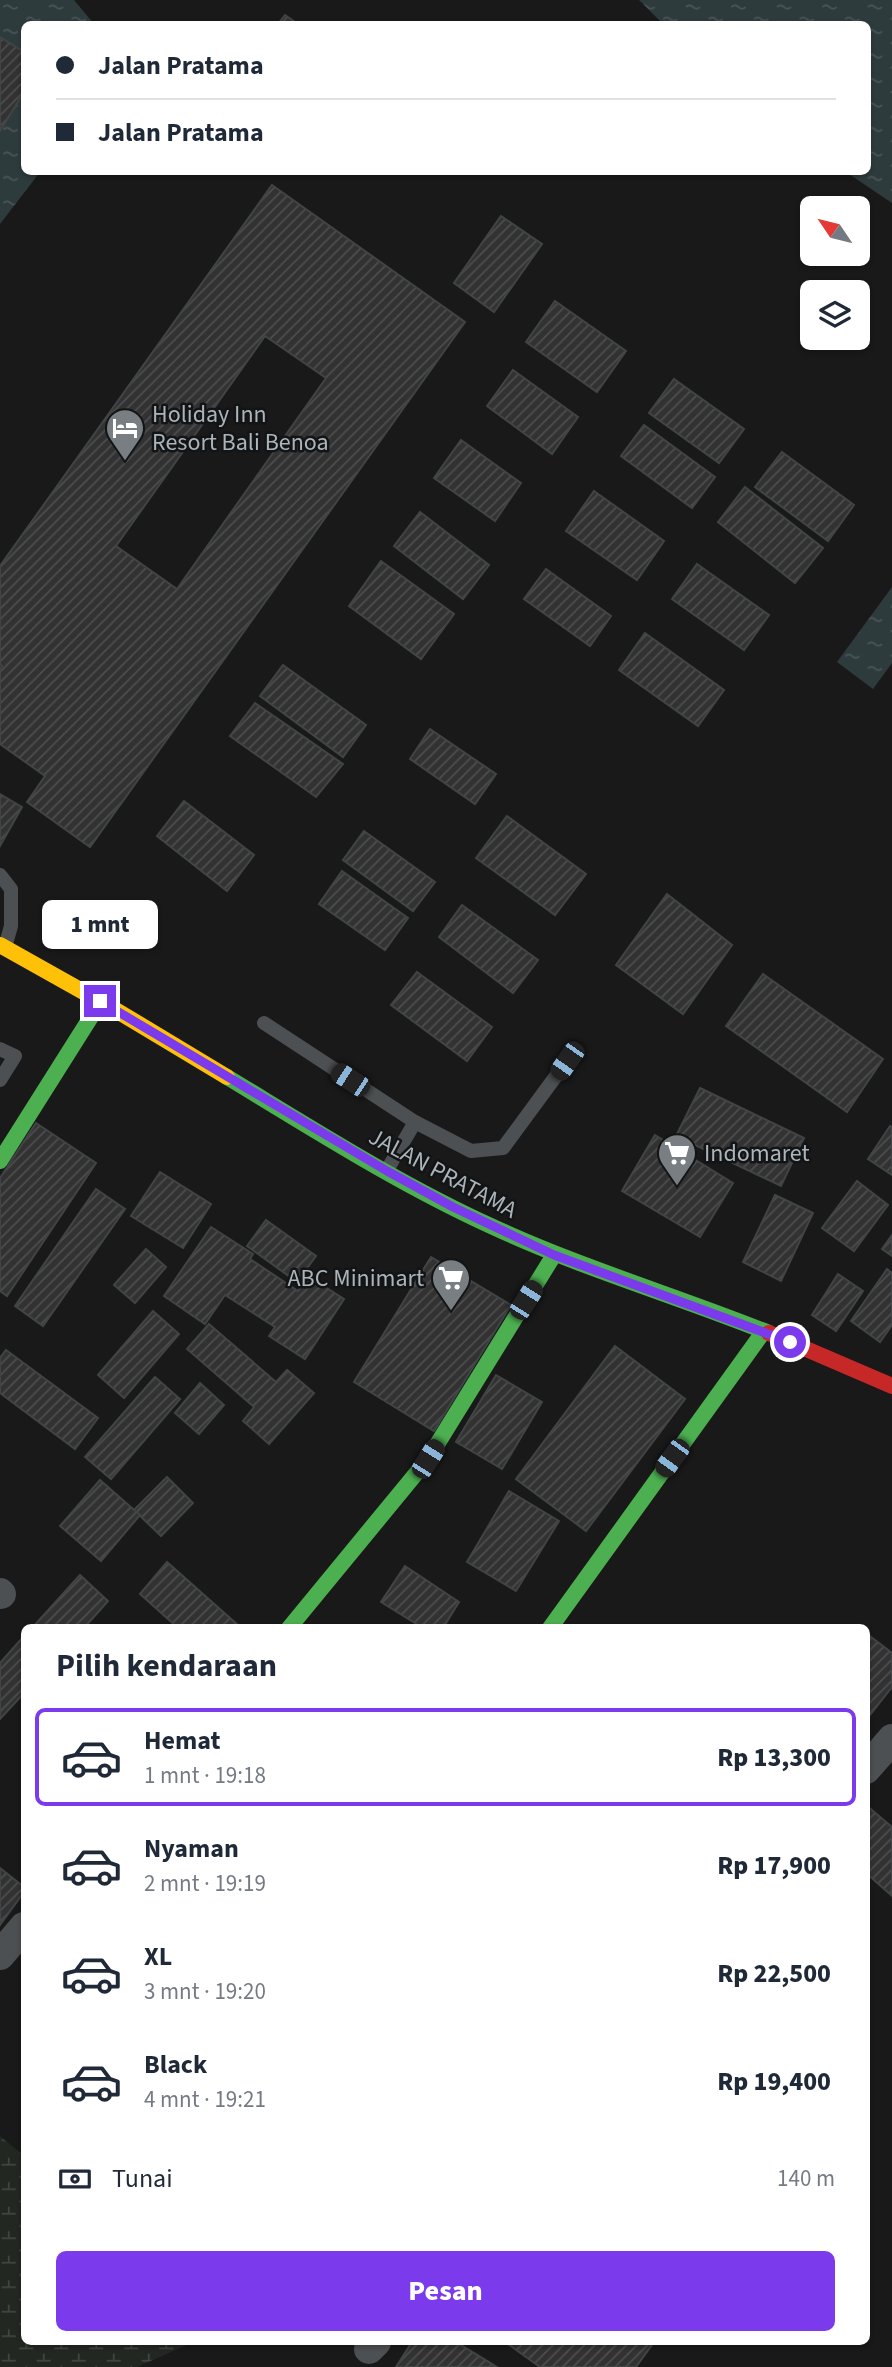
<!DOCTYPE html>
<html lang="id">
<head>
<meta charset="utf-8">
<style>
  body { margin:0; font-family:"Source Sans 3",sans-serif; background:#f6f6f7; color:#1f2937; height:100vh; display:flex; flex-direction:column; font-size:26px; white-space:nowrap }
  * { box-sizing:border-box; margin:0 }
  p { font-size:23px; color:#747a83 }
  .icon { flex:none; width:38px; height:38px; fill:none; stroke:currentColor; stroke-width:2; stroke-linecap:round; stroke-linejoin:round }
  .map { position:relative; flex:1; overflow:hidden }
  .side { position:absolute; left:21px; top:1624px; width:849px; height:721px; display:flex; flex-direction:column; background:#fff; border-radius:10px; box-shadow:0 2px 5px #0004 }
  .side>* { flex:none }
  .top-card { position:absolute; left:21px; top:21px; width:850px; height:154px; border-radius:10px; box-shadow:0 2px 5px #0004; display:grid; align-content:center; height:154px; padding:0 35px; background:#fff }
  .needle { width:46px; rotate:305deg }
  .controls { position:absolute; left:800px; top:196px; display:grid; gap:14px }
  .controls a { display:grid; place-items:center; width:70px; height:70px; border-radius:10px; background:#fff; box-shadow:0 2px 5px #0004; font-size:35px }
  .end { position:absolute; width:32px; height:32px; margin:-16px; border:9px solid #7c3aed; background:#fff; box-shadow:0 0 0 4px #fff }
  .from { border-radius:50% }
  .bubble { position:absolute; height:49px; border-radius:10px; background:#fff; box-shadow:0 2px 5px #0004; font-size:23px; font-weight:800; line-height:49px; text-align:center }
  .car { position:absolute; width:21px; height:42px; margin:-21px -10px; border-radius:9px; box-shadow:0 0 5px 2px #0007; background:linear-gradient(#222 24%,#8ab4d8 0 40%,#222 0 76%,#8ab4d8 0 86%,#222 0) }
  .top-card b { display:flex; align-items:center; gap:24px; height:66px; font-size:26px }
  .top-card b+b { border-top:2px solid #e0e1e3 }
  .top-card i { width:18px; height:18px; background:#1f2937 }
  ul { padding:0; list-style:none }
  li { display:flex; align-items:center; gap:21px; height:98px; margin:0 14px 10px; padding:0 21px; border:4px solid transparent; border-radius:10px }
  li div { flex:1 }
  li b { display:block; font-size:26px }
  li em { font-style:normal; font-weight:800 }
  li.active { border-color:#7c3aed }
  li>.icon { width:63px; height:63px; stroke-width:1.5 }
  h2 { padding:0 35px; font-size:32px; line-height:84px }
  .pay { display:flex; align-items:center; gap:18px; height:77px; padding:0 35px; font-size:26px }
  .pay p { margin-inline-start:auto }
  .button { display:flex; gap:14px; margin-top:auto; padding:14px 35px }
  .button a { flex:1; height:80px; border-radius:10px; background:#7c3aed; color:#fff; font-size:28px; font-weight:800; line-height:80px; text-align:center }
  .map>svg:first-child { display:block }
  .wetland { fill:url(#wetland-marsh) }
  .water { fill:url(#water-ripples) }
  .building { fill:url(#building-hatch); stroke:#414445; stroke-width:2; fill-rule:evenodd }
  .lines { fill:none; stroke-linecap:round; stroke-linejoin:round }
  .lane { stroke:#4d5052; stroke-width:14 }
  .street { stroke:#4d5052; stroke-width:30 }
  .fast { stroke:#4caf50; stroke-width:16 }
  .slow { stroke:#ffc107; stroke-width:16 }
  .jam { stroke:#c62828; stroke-width:16 }
  .route { stroke:#7c3aed; stroke-width:9 }
  .labels { text-anchor:middle; stroke-width:5; stroke-linejoin:round; paint-order:stroke }
  .poi-label { font-size:24px; fill:#abb4b9; stroke:#131415; text-anchor:start }
  .street-label { font-size:24px; fill:#abb4b9; stroke:#131415 }
</style>
</head>
<body>
<div class="map">
<svg width="892" height="2367" viewBox="0 0 892 2367">
  <defs>
    <pattern id="wetland-marsh" width="20" height="14" patternUnits="userSpaceOnUse" patternTransform="scale(1.75)"><rect width="20" height="14" fill="#222821"/><path d="M1 5h8M5 5V1M11 12h8M15 12V8" fill="none" stroke="#3f453f"/></pattern>
    <pattern id="water-ripples" width="26" height="14" patternUnits="userSpaceOnUse" patternTransform="scale(1.75)"><rect width="26" height="14" fill="#2e3b3c"/><path d="M2 4q2-2 4 0t4 0M15 11q2-2 4 0t4 0" fill="none" stroke="#4a5556"/></pattern>
    <pattern id="building-hatch" width="6" height="6" patternUnits="userSpaceOnUse" patternTransform="scale(1.75)"><rect width="6" height="6" fill="#323233"/><path d="M-1 1l2-2M0 6l6-6M5 7l2-2" fill="none" stroke="#4d4d4e"/></pattern>
  </defs>
  <rect width="100%" height="100%" fill="#191919"/>
  <!-- wetland -->
  <path class="wetland" d="M0 2136 24 2156V2342H194L137 2367H0Z"/>
  <!-- water -->
  <g class="water">
    <path d="M0 0H74L94 24H24V52L0 37Z"/>
    <path d="M639 0H892V203L846 172H868V24H663Z"/>
    <path d="M24 92V172H40L0 224V131Z"/>
    <path d="M892 587V663L873 689 837 662Z"/>
  </g>
  <!-- building -->
  <g class="building">
    <path d="M285 15 298 24H278Z"/>
    <path d="M0 37 24 52V92L0 131Z"/>
    <path d="M272 185 465 322 90 847 27 802 45 776 0 744V669L2 666 0 664V566ZM265 336 326 378 177 589 116 546Z"/>
    <path d="M501 216 542 244 494 312 454 283Z"/>
    <path d="M555 301 626 351 597 392 526 342Z"/>
    <path d="M513 370 578 417 552 454 487 406Z"/>
    <path d="M674 379 744 429 719 463 649 413Z"/>
    <path d="M644 425 715 477 692 508 621 456Z"/>
    <path d="M461 440 521 483 495 521 434 478Z"/>
    <path d="M782 452 854 505 828 541 755 487Z"/>
    <path d="M745 487 823 548 795 583 718 522Z"/>
    <path d="M594 491 664 541 637 580 566 531Z"/>
    <path d="M420 512 489 565 463 599 394 546Z"/>
    <path d="M381 561 454 614 421 659 349 606Z"/>
    <path d="M697 564 769 615 744 650 672 599Z"/>
    <path d="M546 569 611 616 590 646 524 599Z"/>
    <path d="M645 633 724 690 698 726 619 670Z"/>
    <path d="M283 665 366 725 343 757 260 696Z"/>
    <path d="M255 703 343 764 316 797 230 736Z"/>
    <path d="M430 729 496 774 475 804 410 759Z"/>
    <path d="M0 794 22 807 0 846Z"/>
    <path d="M184 801 254 855 227 891 157 836Z"/>
    <path d="M507 816 586 874 555 915 476 858Z"/>
    <path d="M364 831 435 882 413 911 343 860Z"/>
    <path d="M342 871 408 918 385 950 319 904Z"/>
    <path d="M667 894 732 945 683 1014 616 965Z"/>
    <path d="M462 905 538 960 513 993 439 937Z"/>
    <path d="M417 972 492 1027 467 1061 391 1005Z"/>
    <path d="M763 974 883 1059 847 1112 726 1026Z"/>
    <path d="M700 1088 804 1138 781 1186 676 1136Z"/>
    <path d="M36 1123 96 1163 7 1296 0 1291V1178Z"/>
    <path d="M890 1126 892 1127V1175L868 1159Z"/>
    <path d="M655 1135 733 1183 700 1237 622 1191Z"/>
    <path d="M160 1172 211 1204 183 1248 131 1216Z"/>
    <path d="M857 1181 888 1205 854 1251 822 1228Z"/>
    <path d="M96 1189 125 1209 43 1326 15 1306Z"/>
    <path d="M775 1195 813 1213 781 1281 743 1262Z"/>
    <path d="M266 1220 316 1256 297 1282 247 1246Z"/>
    <path d="M211 1227 253 1254 250 1259 298 1291 308 1276 344 1299 305 1359 269 1336 275 1327 225 1295 205 1324 164 1296Z"/>
    <path d="M892 1235V1256L882 1249Z"/>
    <path d="M146 1249 166 1267 135 1303 114 1285Z"/>
    <path d="M431 1257 511 1305 434 1431 354 1382Z"/>
    <path d="M887 1269 892 1273V1325L880 1342 851 1321Z"/>
    <path d="M838 1274 863 1291 836 1331 812 1315Z"/>
    <path d="M153 1311 179 1334 124 1398 98 1375Z"/>
    <path d="M209 1324 276 1382 287 1370 314 1393 269 1444 243 1421 254 1407 187 1349Z"/>
    <path d="M615 1346 685 1399 586 1531 516 1479Z"/>
    <path d="M6 1350 98 1418 75 1449 0 1393V1358Z"/>
    <path d="M496 1375 542 1402 502 1469 456 1442Z"/>
    <path d="M155 1377 180 1399 111 1479 85 1457Z"/>
    <path d="M200 1383 224 1405 199 1434 175 1413Z"/>
    <path d="M167 1477 193 1503 161 1536 134 1510Z"/>
    <path d="M100 1480 140 1515 101 1561 60 1526Z"/>
    <path d="M509 1491 559 1521 516 1591 467 1562Z"/>
    <path d="M167 1562 239 1626 238 1628H178L140 1594Z"/>
    <path d="M405 1566 459 1602 443 1628H423L381 1602Z"/>
    <path d="M80 1575 108 1601 84 1628H32Z"/>
    <path d="M866 1633 892 1653V1687L866 1720Z"/>
    <path d="M24 1636V1693L0 1719V1663Z"/>
    <path d="M866 1805 892 1827V1896L866 1873Z"/>
    <path d="M0 1868 24 1887V1892L0 1925Z"/>
    <path d="M412 2342H456L497 2367H396Z"/>
    <path d="M505 2342H654L636 2367H540Z"/>
  </g>
  <g class="lines">
    <!-- lane -->
    <g class="lane">
      <path d="M0 875 11 889V926L5 947"/>
      <path d="M264 1023 415 1122"/>
      <path d="M0 1049 15 1056 0 1080"/>
      <path d="M387 1170 415 1122 471 1151 503 1148 567 1061"/>
    </g>
    <!-- street -->
    <g class="street">
      <path d="M0 1593 1 1594"/>
      <path d="M866 1769 892 1739"/>
      <path d="M0 1955 24 1927"/>
      <path d="M369 2349 376 2342"/>
    </g>
    <!-- fast -->
    <g class="fast">
      <path d="M227 1077C313 1129 399 1184 491 1226 581 1268 677 1296 769 1333"/>
      <path d="M0 1161 101 1001"/>
      <path d="M289 1628 428 1459 554 1255"/>
      <path d="M550 1628 764 1331"/>
    </g>
    <!-- slow -->
    <path class="slow" d="M0 945 114 1009 227 1077"/>
    <!-- jam -->
    <path class="jam" d="M769 1333 892 1386"/>
  </g>
  <g class="lines">
    <!-- route -->
    <path class="route" d="M100 1001 387 1171 453 1207 554 1255 790 1342"/>
  </g>
  <!-- icons -->
  <defs>
    <symbol id="hotel-pin" viewBox="-11 -11 22 30"><path d="M0 17L-7.5 6A9.5 9.5 0 1 1 7.5 6Z" fill="#787e81" stroke="#131415"/><path d="M-6-4.5h1.5V1H6V5H4.5V3h-9V5H-6ZM-4 0a1.8 1.8 0 1 1 3.6 0ZM.5 0V-2.5h3Q6-2.5 6 0Z" fill="#fff"/></symbol>
    <symbol id="supermarket-pin" viewBox="-11 -11 22 30"><path d="M0 17L-7.5 6A9.5 9.5 0 1 1 7.5 6Z" fill="#787e81" stroke="#131415"/><path d="M-6-5.5h2.5l.6 2H6L4.5 2H-2.5L-4.4-4H-6ZM-1.5 3.2a1.3 1.3 0 1 0 .1 0ZM3 3.2a1.3 1.3 0 1 0 .1 0Z" fill="#fff"/></symbol>
  </defs>
  <g fill-rule="evenodd">
    <use href="#hotel-pin" x="103" y="406" width="44" height="60"/>
    <use href="#supermarket-pin" x="655" y="1131" width="44" height="60"/>
    <use href="#supermarket-pin" x="429" y="1256" width="44" height="60"/>
  </g>
  <g class="labels">
    <!-- poi labels -->
    <g class="poi-label">
      <text x="152" y="422">Holiday Inn<tspan x="152" dy="28">Resort Bali Benoa</tspan></text>
      <text x="704" y="1161">Indomaret</text>
      <text x="424" y="1286" text-anchor="end">ABC Minimart</text>
    </g>
    <!-- street labels -->
    <g class="street-label">
      <text transform="translate(443 1173) rotate(28)" y="8">JALAN PRATAMA</text>
    </g>
  </g>
</svg>
<div class="controls">
<a><svg class="needle" viewBox="-14 -14 28 28"><path d="M0-13l5 13h-10z" fill="#e53935"/><path d="M0 13l5-13h-10z" fill="#747a83"/></svg></a>
<a><svg class="icon" aria-label="layers" viewBox="0 0 24 24"><path d="M12 4l9 5-9 5-9-5zM3 14l9 5 9-5"/></svg></a>
</div>
<i class="end from" style="left:790px;top:1342px"></i>
<i class="end" style="left:100px;top:1001px"></i>
<div class="bubble" style="left:42px;top:900px;width:116px">1 mnt</div>
<i class="car" style="left:567px;top:1061px;rotate:215deg"></i>
<i class="car" style="left:350px;top:1080px;rotate:303deg"></i>
<i class="car" style="left:526px;top:1300px;rotate:32deg"></i>
<i class="car" style="left:672px;top:1458px;rotate:216deg"></i>
<i class="car" style="left:428px;top:1459px;rotate:32deg"></i>
<div class="top-card">
<b><i class="from"></i>Jalan Pratama</b>
<b><i></i>Jalan Pratama</b>
</div>
<section class="side">
<h2>Pilih kendaraan</h2>
<ul>
<li class="active"><svg class="icon" aria-label="car" viewBox="0 0 24 24"><path d="M5 17H2v-5l4-1 3-4h7l3 4 3 1v5h-3M9 17h6M6 11h13"/><circle cx="7" cy="17" r="2"/><circle cx="17" cy="17" r="2"/></svg><div><b>Hemat</b><p>1 mnt · 19:18</p></div><em>Rp 13,300</em></li>
<li><svg class="icon" aria-label="car" viewBox="0 0 24 24"><path d="M5 17H2v-5l4-1 3-4h7l3 4 3 1v5h-3M9 17h6M6 11h13"/><circle cx="7" cy="17" r="2"/><circle cx="17" cy="17" r="2"/></svg><div><b>Nyaman</b><p>2 mnt · 19:19</p></div><em>Rp 17,900</em></li>
<li><svg class="icon" aria-label="car" viewBox="0 0 24 24"><path d="M5 17H2v-5l4-1 3-4h7l3 4 3 1v5h-3M9 17h6M6 11h13"/><circle cx="7" cy="17" r="2"/><circle cx="17" cy="17" r="2"/></svg><div><b>XL</b><p>3 mnt · 19:20</p></div><em>Rp 22,500</em></li>
<li><svg class="icon" aria-label="car" viewBox="0 0 24 24"><path d="M5 17H2v-5l4-1 3-4h7l3 4 3 1v5h-3M9 17h6M6 11h13"/><circle cx="7" cy="17" r="2"/><circle cx="17" cy="17" r="2"/></svg><div><b>Black</b><p>4 mnt · 19:21</p></div><em>Rp 19,400</em></li>
</ul>
<div class="pay"><svg class="icon" aria-label="cash" viewBox="0 0 24 24"><path d="M3 7h18v10H3z"/><circle cx="12" cy="12" r="2"/></svg>Tunai<p>140 m</p></div>
<div class="button"><a>Pesan</a></div>
</section>
</div>
</body>
</html>
